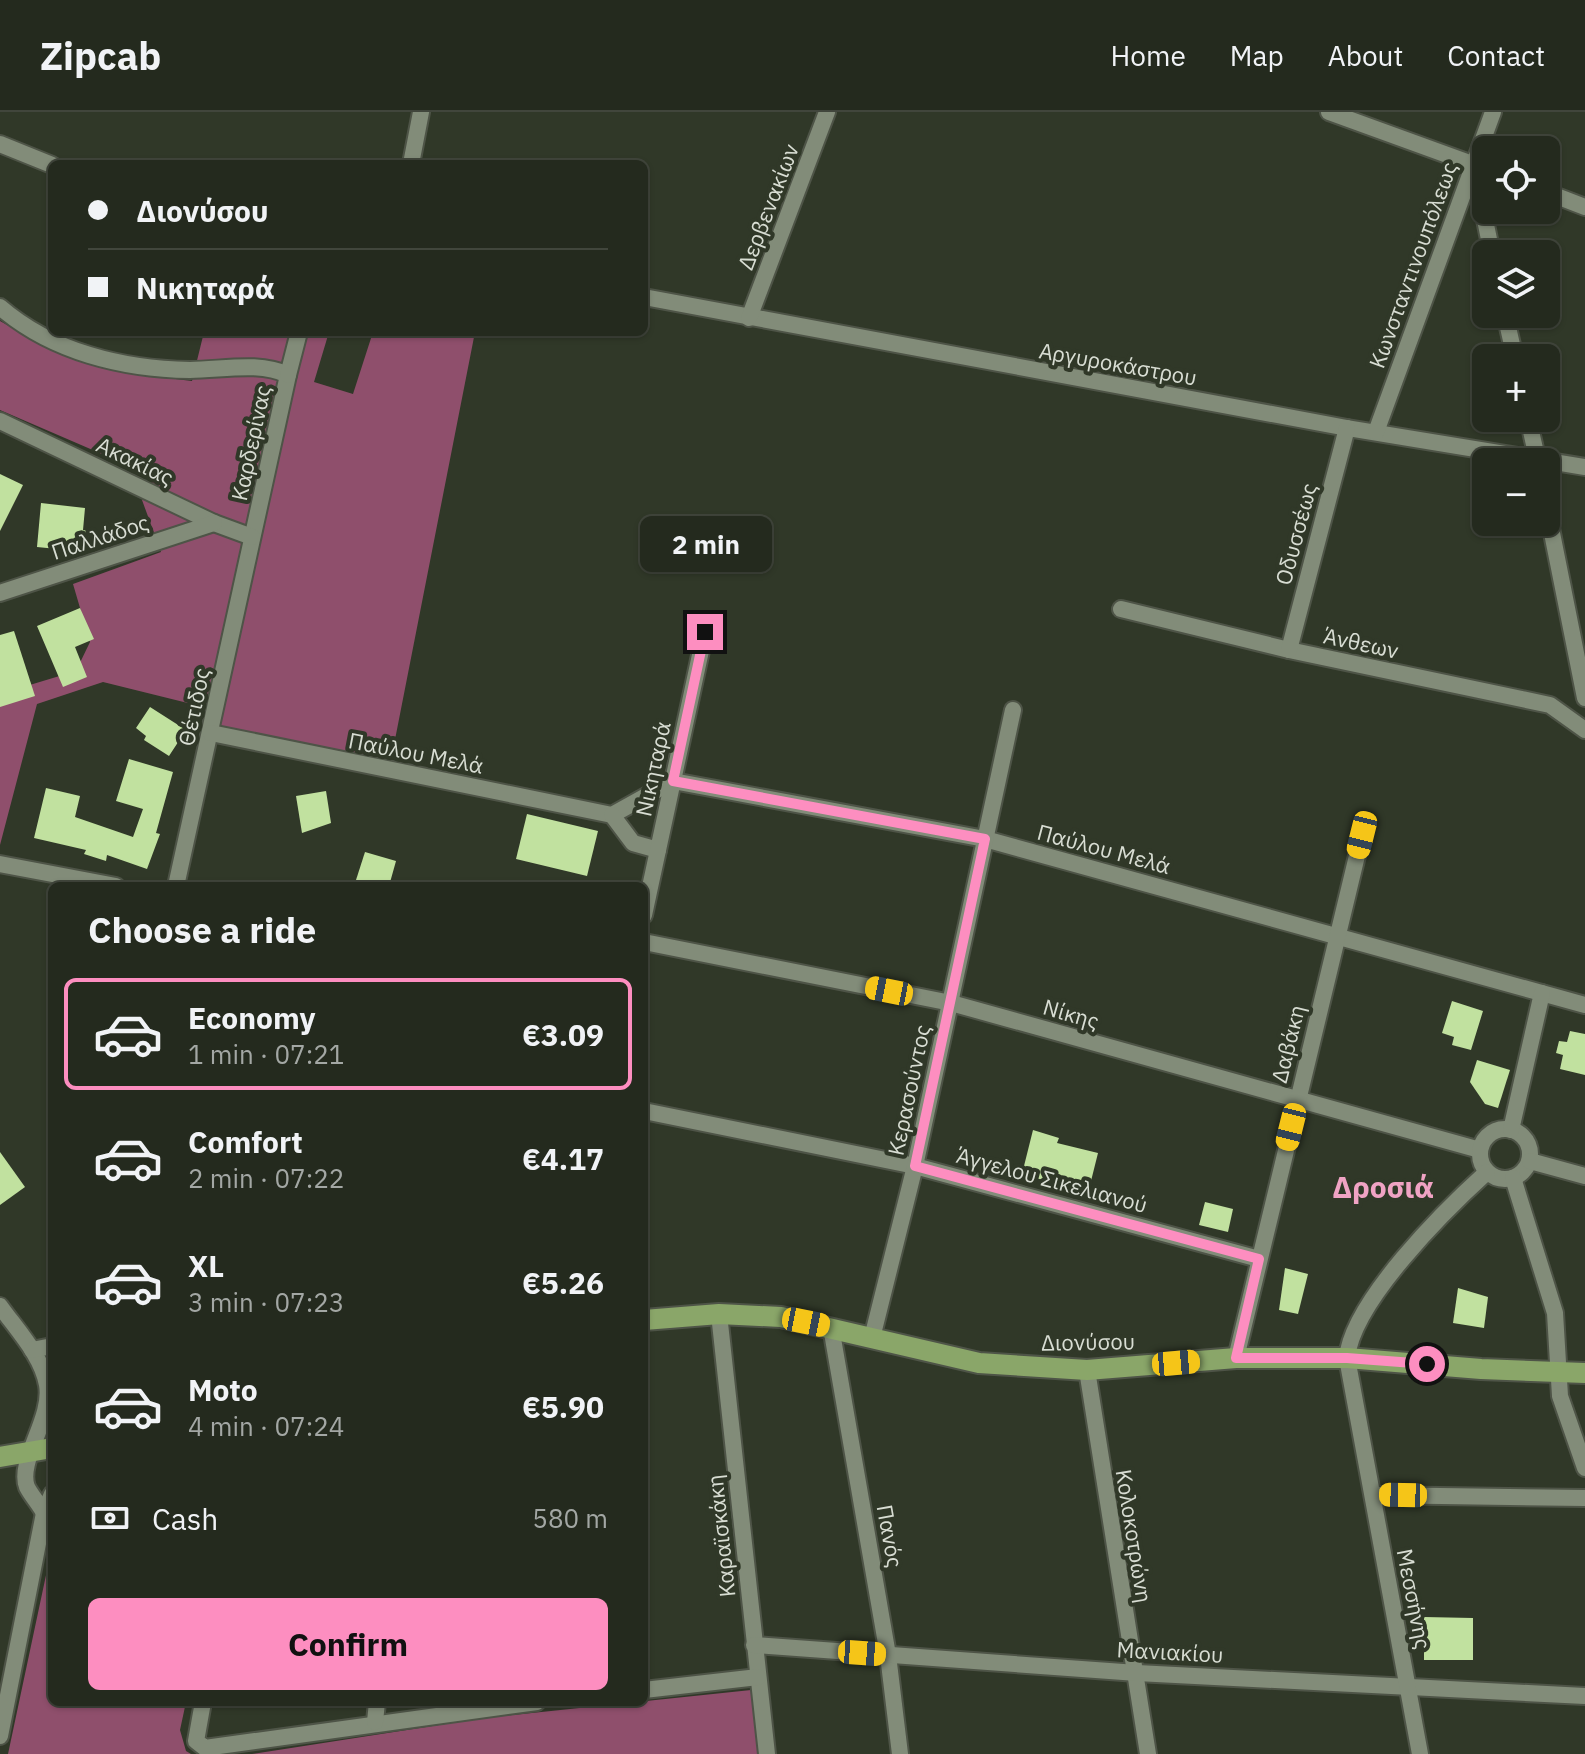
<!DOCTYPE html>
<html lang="en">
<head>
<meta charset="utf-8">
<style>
  body { margin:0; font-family:"IBM Plex Sans",sans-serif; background:#30362b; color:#f1f3f6; height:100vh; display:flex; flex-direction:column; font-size:30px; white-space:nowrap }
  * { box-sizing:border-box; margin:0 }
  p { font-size:26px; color:#a3a7a4 }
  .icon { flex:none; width:44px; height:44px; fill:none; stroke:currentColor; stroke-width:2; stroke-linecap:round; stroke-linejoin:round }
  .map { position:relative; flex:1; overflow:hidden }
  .details { position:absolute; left:48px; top:770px; width:600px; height:824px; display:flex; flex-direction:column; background:#242a1e; border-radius:12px; box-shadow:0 2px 6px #0004,0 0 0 2px #41463c }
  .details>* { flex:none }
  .hud { position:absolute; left:48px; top:48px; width:600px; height:176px; border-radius:12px; box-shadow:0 2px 6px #0004,0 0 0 2px #41463c; display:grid; align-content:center; height:176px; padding:0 40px; background:#242a1e }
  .controls { position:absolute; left:1472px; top:24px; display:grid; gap:16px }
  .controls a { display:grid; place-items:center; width:88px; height:88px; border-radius:12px; background:#242a1e; box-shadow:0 2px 6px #0004,0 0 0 2px #41463c; font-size:40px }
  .end { position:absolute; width:36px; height:36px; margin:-18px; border:10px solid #fd8ec0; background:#111; box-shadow:0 0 0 4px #111 }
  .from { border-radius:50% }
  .bubble { position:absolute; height:56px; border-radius:12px; background:#242a1e; box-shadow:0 2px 6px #0004,0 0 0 2px #41463c; font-size:26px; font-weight:700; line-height:56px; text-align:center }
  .car { position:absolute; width:24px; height:48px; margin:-24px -12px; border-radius:10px; box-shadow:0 0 6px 2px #0007; background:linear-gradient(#f5c518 24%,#345 0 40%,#f5c518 0 76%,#345 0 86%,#f5c518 0) }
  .hud b { display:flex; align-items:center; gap:28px; height:76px; font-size:30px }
  .hud b+b { border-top:2px solid #41463c }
  .hud i { width:20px; height:20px; background:#f1f3f6 }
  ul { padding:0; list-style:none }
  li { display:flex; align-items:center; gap:24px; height:112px; margin:0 16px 12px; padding:0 24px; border:4px solid transparent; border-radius:12px }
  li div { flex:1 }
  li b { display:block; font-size:30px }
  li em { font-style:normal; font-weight:700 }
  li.selected { border-color:#fd8ec0 }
  li>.icon { width:72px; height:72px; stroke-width:1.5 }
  h2 { padding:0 40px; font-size:36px; line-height:96px }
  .pay { display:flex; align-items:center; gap:20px; height:88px; padding:0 40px; font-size:30px }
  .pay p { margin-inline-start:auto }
  .action { display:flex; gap:16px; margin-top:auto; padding:16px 40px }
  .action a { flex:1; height:92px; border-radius:12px; background:#fd8ec0; color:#111; font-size:32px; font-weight:700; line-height:92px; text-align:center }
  header { display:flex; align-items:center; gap:48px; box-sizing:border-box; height:112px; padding:0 40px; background:#242a1e; border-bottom:2px solid #41463c }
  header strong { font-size:38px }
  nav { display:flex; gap:44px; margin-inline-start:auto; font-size:28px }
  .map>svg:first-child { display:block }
  .forest { fill:#8f4f6c }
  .building { fill:#c1e19f }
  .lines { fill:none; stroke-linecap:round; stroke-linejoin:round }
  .minor-casing { stroke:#4e5447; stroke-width:20 }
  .major-casing { stroke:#4e5447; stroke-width:24 }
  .minor { stroke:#828c79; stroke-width:16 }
  .major { stroke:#8aa669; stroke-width:20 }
  .route { stroke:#fd8ec0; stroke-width:10 }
  .labels { text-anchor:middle; stroke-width:8; stroke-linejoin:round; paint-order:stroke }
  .street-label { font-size:22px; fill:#d8ddd3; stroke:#303828 }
  .district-label { font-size:30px; font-weight:bold; fill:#f0a3c4; stroke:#303828 }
</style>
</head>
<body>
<header>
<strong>Zipcab</strong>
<nav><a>Home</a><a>Map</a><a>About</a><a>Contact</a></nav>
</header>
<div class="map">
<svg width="1585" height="1642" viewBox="0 0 1585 1642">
  <rect width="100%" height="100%" fill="#303828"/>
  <!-- forest -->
  <g class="forest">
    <path d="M0 209C70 250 112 260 192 269L204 220H329L314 270 353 282 373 220H475L391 648 218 614 220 599 103 570 37 592 0 733V582L76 559 90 530 73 472 161 440 142 388 153 364 0 298Z"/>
    <path d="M52 1435V1590H186L180 1618 186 1639 191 1642H8Z"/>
    <path d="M751 1578 759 1642H252L484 1606Z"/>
  </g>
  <!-- building -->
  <g class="building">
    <path d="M0 362 23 373 0 419Z"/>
    <path d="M41 391 85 396 83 418 89 419 87 440 37 435Z"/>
    <path d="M80 496 94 527 75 535 87 565 63 575 37 514Z"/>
    <path d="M14 519 35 584 0 595V523Z"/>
    <path d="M150 595 186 618 169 644 144 628 146 624 136 616Z"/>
    <path d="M129 647 173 660 156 721 160 722 147 757 107 743 106 749 84 742 86 738 34 726 46 676 80 684 75 705 133 725 143 697 116 689Z"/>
    <path d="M326 679 331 711 302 721 296 684Z"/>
    <path d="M527 702 598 719 587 764 516 747Z"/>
    <path d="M365 740 396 749 389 774 356 768Z"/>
    <path d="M1452 889 1483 899 1471 938 1452 933 1454 925 1442 921Z"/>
    <path d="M1570 919 1585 922V963L1560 957 1563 943 1556 941 1559 929 1567 930Z"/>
    <path d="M1477 948 1510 958 1498 996 1485 992 1470 970Z"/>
    <path d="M1033 1018 1059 1026 1057 1031 1098 1041 1088 1081 1022 1062Z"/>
    <path d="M0 1040 25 1075 0 1093Z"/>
    <path d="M1205 1090 1233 1097 1228 1120 1199 1113Z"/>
    <path d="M1285 1156 1308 1162 1298 1202 1279 1198Z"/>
    <path d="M1458 1176 1488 1185 1484 1216 1453 1211Z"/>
    <path d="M1424 1505 1473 1506V1548H1424Z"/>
  </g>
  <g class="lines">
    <defs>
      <g id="minor">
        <path d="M1329 0 1486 57"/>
        <path d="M0 32 52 53"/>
        <path d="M411 52 421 0"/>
        <path d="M1474 54 1492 142"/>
        <path d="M1546 80 1585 95"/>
        <path d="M644 185 1347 316 1585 355"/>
        <path d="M0 195C52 240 123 257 190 258 222 258 259 249 288 263L176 774"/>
        <path d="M1505 202 1515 246"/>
        <path d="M749 206 827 0"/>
        <path d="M288 263 299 220"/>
        <path d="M1528 306 1538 350"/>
        <path d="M0 309 214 411 252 425"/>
        <path d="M1376 320 1493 0"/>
        <path d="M1546 391 1585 586"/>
        <path d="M0 481 214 411"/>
        <path d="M1121 497 1289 538 1550 593 1585 618"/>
        <path d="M1289 538 1347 316"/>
        <path d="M211 621 612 703 673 669 985 727 1585 893"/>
        <path d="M612 703 633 731 658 738"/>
        <path d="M0 752 116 774"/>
        <path d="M644 803 705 520"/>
        <path d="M644 830 951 891 1480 1038"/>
        <path d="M644 999 915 1054 1259 1147"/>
        <circle cx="1505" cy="1042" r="25"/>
        <path d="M1511 1018 1542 881"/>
        <path d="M1530 1049 1585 1064"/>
        <path d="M1513 1066 1555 1201 1560 1284 1585 1356"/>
        <path d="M0 1194C17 1218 42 1244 47 1273 53 1306 17 1349 27 1375 31 1383 39 1392 44 1401"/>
        <path d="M719 1202 767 1642"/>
        <path d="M831 1215 888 1543 900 1642"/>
        <path d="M872 1226 915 1054 1013 598"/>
        <path d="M32 1238 52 1234"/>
        <path d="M1236 1246 1362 723"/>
        <path d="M1087 1258 1148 1642"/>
        <path d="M1373 1383 1585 1386"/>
        <path d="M754 1533 1137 1561 1585 1584"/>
        <path d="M644 1578 758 1565"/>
        <path d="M203 1590 196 1629 205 1636 537 1590"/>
        <path d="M375 1610 377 1590"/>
        <path d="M0 1624 44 1401 52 1382"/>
        <path d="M1420 1642 1347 1246C1352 1190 1445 1098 1487 1060"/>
      </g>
      <g id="major">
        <path d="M644 1208 719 1202 781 1205 979 1251 1087 1258 1236 1246H1347L1481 1257 1585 1261"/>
        <path d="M0 1345 52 1336"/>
      </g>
    </defs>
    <!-- minor casing -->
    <use href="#minor" class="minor-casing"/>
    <!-- major casing -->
    <use href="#major" class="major-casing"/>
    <!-- minor -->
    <use href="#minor" class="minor"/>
    <!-- major -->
    <use href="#major" class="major"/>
  </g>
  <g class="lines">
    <!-- route -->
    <path class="route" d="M705 520 673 669 985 727 915 1054 1259 1147 1236 1246H1347L1427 1252"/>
  </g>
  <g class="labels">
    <!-- street labels -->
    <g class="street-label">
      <text transform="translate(768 95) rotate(-69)" y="8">Δερβενακίων</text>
      <text transform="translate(1413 153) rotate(-70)" y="8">Κωνσταντινουπόλεως</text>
      <text transform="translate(1118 252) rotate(10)" y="8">Αργυροκάστρου</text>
      <text transform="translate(251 331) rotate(-78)" y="8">Καρδερίνας</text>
      <text transform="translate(135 349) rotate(26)" y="8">Ακακίας</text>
      <text transform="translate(1296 422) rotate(-75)" y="8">Οδυσσέως</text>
      <text transform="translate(100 425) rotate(-18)" y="8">Παλλάδος</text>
      <text transform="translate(1361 531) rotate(12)" y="8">Άνθεων</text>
      <text transform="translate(194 595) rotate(-78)" y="8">Θέτιδος</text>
      <text transform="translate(416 641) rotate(11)" y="8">Παύλου Μελά</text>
      <text transform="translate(653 657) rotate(-78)" y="8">Νικηταρά</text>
      <text transform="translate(1104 737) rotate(15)" y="8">Παύλου Μελά</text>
      <text transform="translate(1071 902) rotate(16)" y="8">Νίκης</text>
      <text transform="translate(1288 932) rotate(-76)" y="8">Δαβάκη</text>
      <text transform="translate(909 978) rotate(-78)" y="8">Κερασούντος</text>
      <text transform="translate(1052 1068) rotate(15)" y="8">Άγγελου Σικελιανού</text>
      <text transform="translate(1088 1230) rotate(-1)" y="8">Διονύσου</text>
      <text transform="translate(721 1424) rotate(-96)" y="8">Καραϊσκάκη</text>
      <text transform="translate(890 1424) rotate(80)" y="8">Πανός</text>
      <text transform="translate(1134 1424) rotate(81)" y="8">Κολοκοτρώνη</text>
      <text transform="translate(1414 1487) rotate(79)" y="8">Μεσσήνης</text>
      <text transform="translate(1170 1540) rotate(3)" y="8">Μανιακίου</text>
    </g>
    <!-- district labels -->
    <g class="district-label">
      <text x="1383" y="1086">Δροσιά</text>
    </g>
  </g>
</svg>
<div class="controls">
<a><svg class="icon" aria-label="locate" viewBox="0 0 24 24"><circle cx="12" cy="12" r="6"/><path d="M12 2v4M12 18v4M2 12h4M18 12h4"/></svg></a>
<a><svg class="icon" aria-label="layers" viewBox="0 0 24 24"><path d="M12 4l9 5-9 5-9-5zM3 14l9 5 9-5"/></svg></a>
<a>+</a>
<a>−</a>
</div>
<i class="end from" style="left:1427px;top:1252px"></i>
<i class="end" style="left:705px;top:520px"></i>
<div class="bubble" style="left:640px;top:404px;width:132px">2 min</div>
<i class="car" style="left:1362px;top:723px;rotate:194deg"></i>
<i class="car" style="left:889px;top:879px;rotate:281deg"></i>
<i class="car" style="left:1291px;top:1015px;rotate:194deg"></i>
<i class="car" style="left:806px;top:1210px;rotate:101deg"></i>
<i class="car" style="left:1176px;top:1251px;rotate:85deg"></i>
<i class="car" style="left:1403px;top:1383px;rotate:271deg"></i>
<i class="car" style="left:862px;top:1541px;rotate:94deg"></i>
<div class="hud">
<b><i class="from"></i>Διονύσου</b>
<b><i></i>Νικηταρά</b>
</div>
<section class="details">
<h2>Choose a ride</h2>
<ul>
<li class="selected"><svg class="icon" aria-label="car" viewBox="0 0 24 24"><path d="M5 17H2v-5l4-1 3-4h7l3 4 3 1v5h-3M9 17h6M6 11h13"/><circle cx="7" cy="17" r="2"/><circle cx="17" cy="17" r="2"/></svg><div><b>Economy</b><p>1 min · 07:21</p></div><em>€3.09</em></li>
<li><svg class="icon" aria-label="car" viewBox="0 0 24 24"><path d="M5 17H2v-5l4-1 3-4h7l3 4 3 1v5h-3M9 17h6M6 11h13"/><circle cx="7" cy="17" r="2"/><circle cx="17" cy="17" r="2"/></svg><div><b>Comfort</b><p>2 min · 07:22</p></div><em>€4.17</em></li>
<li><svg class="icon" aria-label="car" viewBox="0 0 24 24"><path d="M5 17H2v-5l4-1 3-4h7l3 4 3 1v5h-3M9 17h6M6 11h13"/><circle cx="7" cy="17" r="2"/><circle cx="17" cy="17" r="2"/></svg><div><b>XL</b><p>3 min · 07:23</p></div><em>€5.26</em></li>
<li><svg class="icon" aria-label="car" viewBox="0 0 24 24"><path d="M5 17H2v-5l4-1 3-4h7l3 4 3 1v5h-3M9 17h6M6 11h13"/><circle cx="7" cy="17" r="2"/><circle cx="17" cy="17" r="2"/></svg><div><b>Moto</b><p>4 min · 07:24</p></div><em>€5.90</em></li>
</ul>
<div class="pay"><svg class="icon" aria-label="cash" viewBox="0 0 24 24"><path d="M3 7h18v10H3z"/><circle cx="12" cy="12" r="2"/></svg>Cash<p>580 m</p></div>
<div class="action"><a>Confirm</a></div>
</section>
</div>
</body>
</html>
